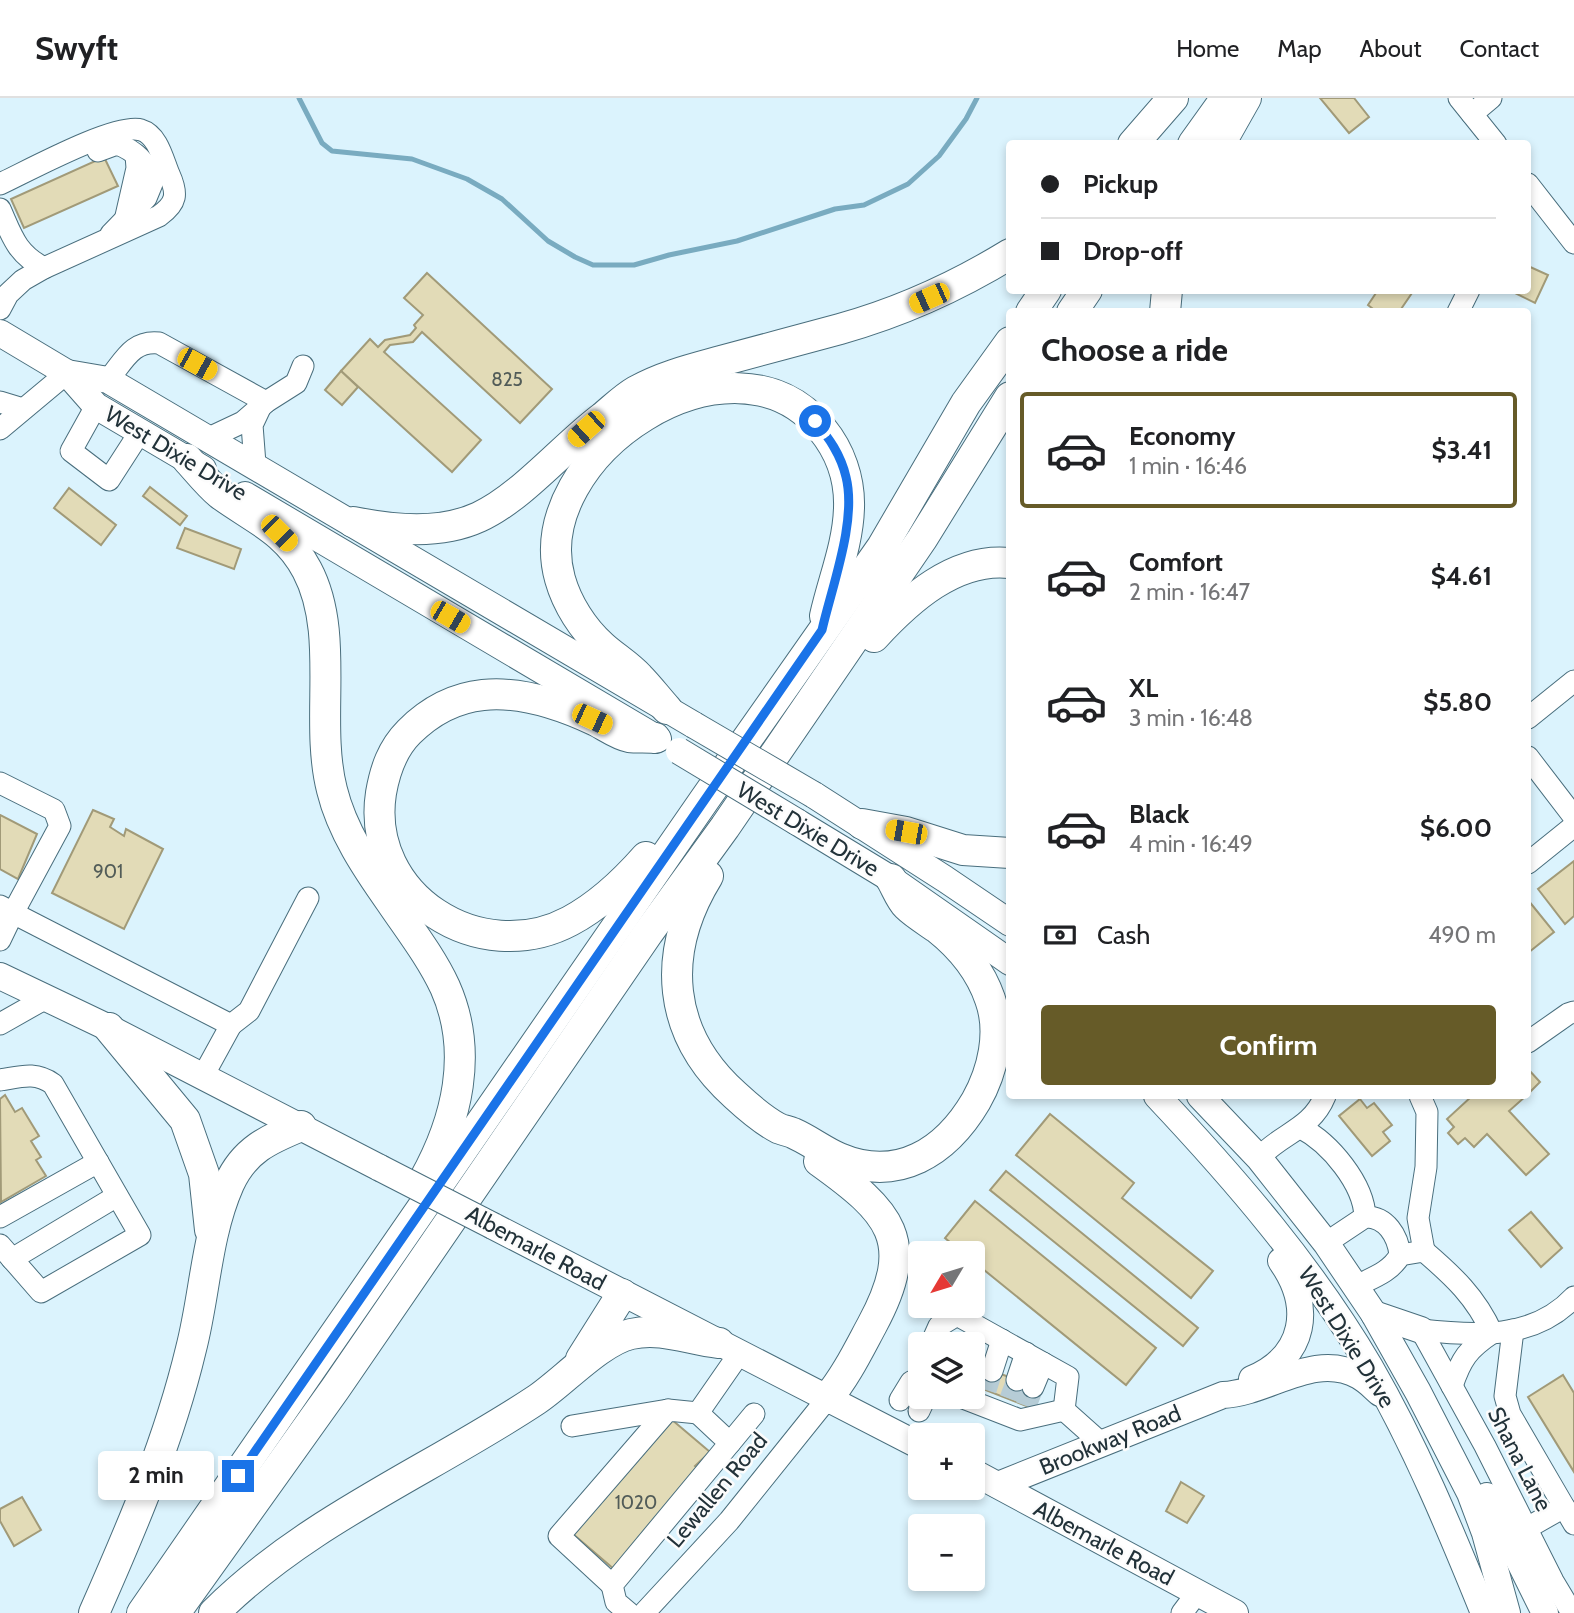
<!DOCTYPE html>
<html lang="en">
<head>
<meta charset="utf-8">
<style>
  body { margin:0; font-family:Cabin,sans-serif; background:#f6f6f6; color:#202124; height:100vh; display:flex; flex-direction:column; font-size:26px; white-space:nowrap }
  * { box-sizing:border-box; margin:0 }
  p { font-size:23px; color:#757577 }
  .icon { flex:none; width:38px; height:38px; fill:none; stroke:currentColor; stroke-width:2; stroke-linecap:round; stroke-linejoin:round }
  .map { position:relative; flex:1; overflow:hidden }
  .side { position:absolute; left:1006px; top:210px; width:525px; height:791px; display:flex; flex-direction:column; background:#fff; border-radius:7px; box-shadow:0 4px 10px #0003 }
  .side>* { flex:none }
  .guide { position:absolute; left:1006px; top:42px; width:525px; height:154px; border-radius:7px; box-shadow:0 4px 10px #0003; display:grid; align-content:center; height:154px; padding:0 35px; background:#fff }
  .needle { width:46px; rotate:232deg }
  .controls { position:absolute; left:908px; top:1143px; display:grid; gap:14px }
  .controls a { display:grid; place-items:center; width:77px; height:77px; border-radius:7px; background:#fff; box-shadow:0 4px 10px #0003; font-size:35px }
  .end { position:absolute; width:32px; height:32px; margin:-16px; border:9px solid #1a73e8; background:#fff; box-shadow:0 0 0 4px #fff }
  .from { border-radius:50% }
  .bubble { position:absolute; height:49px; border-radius:7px; background:#fff; box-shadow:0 4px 10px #0003; font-size:23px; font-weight:800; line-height:49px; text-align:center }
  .car { position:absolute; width:21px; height:42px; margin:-21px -10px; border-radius:9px; box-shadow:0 0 5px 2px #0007; background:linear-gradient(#f5c518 24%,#345 0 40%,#f5c518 0 76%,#345 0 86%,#f5c518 0) }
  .guide b { display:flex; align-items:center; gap:24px; height:66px; font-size:26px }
  .guide b+b { border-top:2px solid #e0e0e0 }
  .guide i { width:18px; height:18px; background:#202124 }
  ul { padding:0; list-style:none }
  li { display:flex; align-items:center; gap:21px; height:116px; margin:0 14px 10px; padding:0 21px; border:4px solid transparent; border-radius:7px }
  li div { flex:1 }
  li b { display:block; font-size:26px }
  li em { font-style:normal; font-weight:800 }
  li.on { border-color:#665b28 }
  li>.icon { width:63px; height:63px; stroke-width:1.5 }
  h2 { padding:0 35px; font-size:32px; line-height:84px }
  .pay { display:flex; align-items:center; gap:18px; height:77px; padding:0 35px; font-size:26px }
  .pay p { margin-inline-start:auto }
  .action { display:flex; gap:14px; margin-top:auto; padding:14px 35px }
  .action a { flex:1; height:80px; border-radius:7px; background:#665b28; color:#fff; font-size:28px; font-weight:800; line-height:80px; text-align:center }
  header { display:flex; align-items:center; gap:42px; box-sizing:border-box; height:98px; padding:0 35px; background:#fff; border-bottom:2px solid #e0e0e0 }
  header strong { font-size:33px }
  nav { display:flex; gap:38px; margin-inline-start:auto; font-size:24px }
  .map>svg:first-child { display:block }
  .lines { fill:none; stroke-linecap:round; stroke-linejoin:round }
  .stream { stroke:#79abc0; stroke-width:5 }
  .building { fill:#e2dbb7; stroke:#a19a78; stroke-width:2 }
  .minor-tunnel { stroke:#b6ccd6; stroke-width:21; stroke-dasharray:21 10; stroke-linecap:butt }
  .minor-casing { stroke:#496e7d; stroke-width:23 }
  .major-casing { stroke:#496e7d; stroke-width:28 }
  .highway-casing { stroke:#496e7d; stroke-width:32 }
  .minor { stroke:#fff; stroke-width:21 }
  .major { stroke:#fff; stroke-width:26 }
  .highway { stroke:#fff; stroke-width:30 }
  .major-bridge-casing { stroke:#496e7d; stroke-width:28; stroke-linecap:butt }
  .major-bridge { stroke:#fff; stroke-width:26 }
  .route { stroke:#1a73e8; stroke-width:9 }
  .labels { text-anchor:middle; stroke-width:5; stroke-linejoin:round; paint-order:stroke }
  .number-label { font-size:19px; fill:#525c58 }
  .street-label { font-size:23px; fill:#223239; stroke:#fcfcfc }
</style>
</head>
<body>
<header>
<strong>Swyft</strong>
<nav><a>Home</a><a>Map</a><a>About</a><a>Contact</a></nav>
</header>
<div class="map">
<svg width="1574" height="1515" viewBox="0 0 1574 1515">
  <rect width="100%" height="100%" fill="#dbf3fd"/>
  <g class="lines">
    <!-- stream -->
    <path class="stream" d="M299 0 322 45 332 53 412 61 467 81 502 101 548 143 575 159 593 167H634L669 157 737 143 835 111 864 107 908 86 939 58 966 21 977 0"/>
  </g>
  <!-- building -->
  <g class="building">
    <path d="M1320 0H1354L1369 19 1349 35Z"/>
    <path d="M104 59 118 88 24 130 11 101Z"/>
    <path d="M1528 168 1548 177 1535 205 1509 192H1528Z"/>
    <path d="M427 175 552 291 520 325 422 234 413 244 390 247 384 254 481 342 452 374 341 273 370 241 378 249 385 242 410 237 416 230 414 227 423 217 404 200Z"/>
    <path d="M1378 192H1414L1399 214H1377L1368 207Z"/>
    <path d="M341 273 358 289 342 307 325 292Z"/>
    <path d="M150 389 187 418 180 427 143 398Z"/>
    <path d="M69 390 116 427 101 447 54 410Z"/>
    <path d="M185 430 241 451 234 471 177 450Z"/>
    <path d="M93 712 114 721 110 729 124 738 126 731 163 751 124 831 52 795Z"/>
    <path d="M0 717 37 736 18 781 0 771Z"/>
    <path d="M1574 763V818L1565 826 1538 791Z"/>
    <path d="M1528 802 1554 834 1528 855Z"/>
    <path d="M1528 971 1540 984 1528 996Z"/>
    <path d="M5 997 15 1014 22 1010 39 1038 31 1043 41 1059 36 1062 46 1078 1 1104 0 1001Z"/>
    <path d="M1472 998H1526L1509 1013 1549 1056 1526 1077 1487 1036 1474 1049 1465 1040 1458 1046 1448 1035 1454 1029 1447 1021Z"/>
    <path d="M1360 1001 1367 1010 1374 1005 1392 1027 1383 1034 1390 1043 1372 1058 1339 1018Z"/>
    <path d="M1050 1016 1134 1085 1122 1100 1213 1173 1191 1200 1016 1057Z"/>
    <path d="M1006 1073 1198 1230 1183 1248 990 1092Z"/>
    <path d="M975 1103 1156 1250 1126 1287 973 1163V1155H963L945 1140Z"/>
    <path d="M1531 1114 1562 1150 1541 1169 1509 1132Z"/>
    <path d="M973 1265 1042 1292 1034 1311 973 1287Z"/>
    <path d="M1563 1277 1574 1295V1374L1528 1299Z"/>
    <path d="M671 1321 710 1354 695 1368 698 1371 615 1472 573 1436Z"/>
    <path d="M1181 1384 1204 1398 1187 1425 1166 1413Z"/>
    <path d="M22 1399 41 1432 14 1448 0 1423V1411Z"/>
  </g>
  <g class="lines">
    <!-- minor-tunnel -->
    <g class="minor-tunnel">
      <path d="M946 1246 949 1238"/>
      <path d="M970 1246 971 1245"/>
      <path d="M986 1292 992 1273"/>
      <path d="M1010 1301 1017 1282"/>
      <path d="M1026 1308 1033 1289"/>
    </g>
    <defs>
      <g id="minor">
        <path d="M1459 0 1496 46"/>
        <path d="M1472 16 1491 0"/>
        <path d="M98 53 117 46C134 52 148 65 153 83L146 100 111 136"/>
        <path d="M0 86C26 74 117 24 141 32 158 37 163 62 169 76 178 96 177 105 159 118L44 170 23 182 8 196 0 211"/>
        <path d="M1528 86 1574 145"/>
        <path d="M0 111C12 138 16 155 44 170"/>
        <path d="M126 118 137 70 136 57"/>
        <path d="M1458 214 1469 192"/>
        <path d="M108 282C124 263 132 242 159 245L266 304"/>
        <path d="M0 304 23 311"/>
        <path d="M96 308 71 353 109 382 140 334"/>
        <path d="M0 331 67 275"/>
        <path d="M209 340 243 324 266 304 296 285 303 268"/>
        <path d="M255 366 252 327 260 310"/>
        <path d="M1528 620 1574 583"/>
        <path d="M1528 659 1574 719"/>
        <path d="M0 685 54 712 60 728 13 815 0 808"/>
        <path d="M1528 765 1574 728"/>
        <path d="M0 842 13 815 231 927 203 978"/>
        <path d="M0 926 46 900"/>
        <path d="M231 927 249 913 308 800"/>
        <path d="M1528 944 1568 916 1574 914"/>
        <path d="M0 982C20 979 35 973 53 986L140 1137 41 1194 0 1147"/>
        <path d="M1420 998 1427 1014 1426 1069 1418 1120 1424 1153"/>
        <path d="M1301 1030C1330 1045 1364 1086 1365 1119"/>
        <path d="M1259 1060C1281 1035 1311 1032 1325 998"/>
        <path d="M0 1119 98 1064"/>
        <path d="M1326 1145 1365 1119C1386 1118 1398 1138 1400 1157 1391 1174 1372 1180 1356 1188"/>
        <path d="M1400 1157 1424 1153C1453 1178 1476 1199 1492 1235 1468 1251 1461 1261 1452 1288"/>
        <path d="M12 1161 117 1098"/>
        <path d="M1421 1232 1485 1348 1553 1483 1572 1515"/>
        <path d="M1421 1232C1475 1238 1534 1242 1574 1199"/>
        <path d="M1513 1232 1505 1298 1510 1316 1574 1426"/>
        <path d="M931 1246 939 1228 957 1217 1068 1279 1064 1312"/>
        <path d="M992 1273 1002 1242"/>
        <path d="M1017 1282 1026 1255"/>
        <path d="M1033 1289 1043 1265"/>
        <path d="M958 1298 1020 1322 1064 1312"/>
        <path d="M900 1302 911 1284 915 1282"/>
        <path d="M1064 1312 1101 1345"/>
        <path d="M919 1313 926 1298"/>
        <path d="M572 1328 668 1312"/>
        <path d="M730 1345 754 1316"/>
        <path d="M1527 1430 1564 1409"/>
        <path d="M612 1487 559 1438 668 1312 698 1315"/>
        <path d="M629 1515 616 1504 612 1487 730 1345 698 1315 739 1256"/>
        <path d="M644 1515 729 1423 827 1301"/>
        <path d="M1182 1515 1197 1495"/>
      </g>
      <g id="major">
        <path d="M0 235 67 275 96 308 203 371"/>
        <path d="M67 275 108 282 694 627"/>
        <path d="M245 397 658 641"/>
        <path d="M814 697 945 781 1010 825"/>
        <path d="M797 724 891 781 1010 864"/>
        <path d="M0 878 109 930 380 1070"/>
        <path d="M1157 998C1236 1082 1311 1169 1370 1269 1415 1347 1450 1431 1484 1515"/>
        <path d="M1200 998 1259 1060 1326 1145 1374 1216 1418 1294 1470 1395 1485 1435 1507 1515"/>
        <path d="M493 1128 920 1348"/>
        <path d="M1374 1216 1421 1232"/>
        <path d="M1252 1281C1306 1258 1313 1208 1281 1163"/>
        <path d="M973 1374 1235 1515"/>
        <path d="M998 1387 1223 1297C1268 1295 1314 1253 1359 1278 1368 1283 1373 1289 1380 1295"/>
        <path d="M1487 1398 1545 1515"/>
      </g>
      <g id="highway">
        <path d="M1133 46 1173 0"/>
        <path d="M1193 46 1226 0"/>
        <path d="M1220 46 1246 0"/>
        <path d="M1031 214 1046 192"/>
        <path d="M1072 214 1087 192"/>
        <path d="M1165 214 1167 192"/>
        <path d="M187 361C198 373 208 386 220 396 254 421 286 432 307 472 341 536 314 622 332 692 342 733 367 770 391 804 410 832 431 859 445 889 474 954 457 1023 424 1082"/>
        <path d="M353 424C394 432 440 437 479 419 521 400 564 348 603 319 614 310 624 300 636 293 663 278 692 271 721 263 761 252 800 242 840 231 901 214 956 189 1010 156"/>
        <path d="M874 539C908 502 955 459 1010 465"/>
        <path d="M667 611C657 600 649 589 639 579 628 567 614 559 602 548 583 531 567 506 560 481 525 357 733 220 822 331 840 353 850 381 849 410 848 447 833 482 825 518"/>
        <path d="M862 726 906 734 963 752 1010 755"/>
        <path d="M646 759C624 784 600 807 570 823 480 871 365 798 381 695 385 672 392 651 409 634 430 613 454 600 483 597 521 593 562 607 596 623 606 628 618 637 629 639 637 640 647 639 655 640"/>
        <path d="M708 778C660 856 667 936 735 997 748 1009 763 1022 778 1030 782 1032 788 1033 793 1035 809 1042 823 1053 839 1060 898 1085 946 1054 976 1003 993 973 1002 934 990 901 980 872 961 849 937 830 927 823 915 816 907 808 900 801 896 789 891 781"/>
        <path d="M109 930 185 1022 204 1076 210 1132"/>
        <path d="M819 1063C890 1114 918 1142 872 1227 858 1253 846 1278 827 1301"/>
        <path d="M581 1261 622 1196"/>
        <path d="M94 1515C132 1429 169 1343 191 1251 205 1197 206 1138 229 1086 244 1052 269 1041 301 1028"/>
        <path d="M142 1515 705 701 882 449 966 305 1010 244"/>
        <path d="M175 1515 335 1291 648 835 725 729 838 564 922 441 1010 299"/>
        <path d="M214 1515C306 1423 429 1373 536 1302 563 1284 600 1243 631 1236 662 1229 689 1242 719 1245"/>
      </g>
    </defs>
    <!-- minor casing -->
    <use href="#minor" class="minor-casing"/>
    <!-- major casing -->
    <use href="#major" class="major-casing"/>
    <!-- highway casing -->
    <use href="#highway" class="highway-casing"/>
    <!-- minor -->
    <use href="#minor" class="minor"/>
    <!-- major -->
    <use href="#major" class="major"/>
    <!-- highway -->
    <use href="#highway" class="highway"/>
    <defs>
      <g id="major-bridge">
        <path d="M694 627 814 697"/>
        <path d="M679 653 797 724"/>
        <path d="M380 1070 493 1128"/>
      </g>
    </defs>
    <!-- major-bridge casing -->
    <use href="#major-bridge" class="major-bridge-casing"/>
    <!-- major-bridge -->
    <use href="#major-bridge" class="major-bridge"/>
  </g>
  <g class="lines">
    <!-- route -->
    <path class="route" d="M238 1378 822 532C832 488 857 423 846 379 841 357 829 340 815 323"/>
  </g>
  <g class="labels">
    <!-- number labels -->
    <g class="number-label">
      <text x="507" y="288">825</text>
      <text x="108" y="780">901</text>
      <text x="636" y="1411">1020</text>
    </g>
    <!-- street labels -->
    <g class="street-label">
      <text transform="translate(176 355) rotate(31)" y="8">West Dixie Drive</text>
      <text transform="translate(808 731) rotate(31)" y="8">West Dixie Drive</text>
      <text transform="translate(536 1150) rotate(28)" y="8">Albemarle Road</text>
      <text transform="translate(1347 1239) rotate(58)" y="8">West Dixie Drive</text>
      <text transform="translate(1110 1342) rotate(-22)" y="8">Brookway Road</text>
      <text transform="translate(1520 1361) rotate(63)" y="8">Shana Lane</text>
      <text transform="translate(717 1392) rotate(-50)" y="8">Lewallen Road</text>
      <text transform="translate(1104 1445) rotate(28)" y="8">Albemarle Road</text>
    </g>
  </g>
</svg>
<div class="controls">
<a><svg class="needle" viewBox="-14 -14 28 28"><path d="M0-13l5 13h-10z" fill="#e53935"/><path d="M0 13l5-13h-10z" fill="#757577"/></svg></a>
<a><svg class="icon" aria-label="layers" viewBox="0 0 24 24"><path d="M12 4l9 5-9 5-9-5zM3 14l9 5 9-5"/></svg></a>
<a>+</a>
<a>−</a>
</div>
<i class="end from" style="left:815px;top:323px"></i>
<i class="end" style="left:238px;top:1378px"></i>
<div class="bubble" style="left:98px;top:1353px;width:116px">2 min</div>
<i class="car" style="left:929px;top:200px;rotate:246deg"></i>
<i class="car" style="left:197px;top:266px;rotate:119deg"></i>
<i class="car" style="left:586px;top:331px;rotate:228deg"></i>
<i class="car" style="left:279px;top:435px;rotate:135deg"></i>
<i class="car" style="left:450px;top:519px;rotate:120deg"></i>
<i class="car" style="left:592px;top:621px;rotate:115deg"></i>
<i class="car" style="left:906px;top:734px;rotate:280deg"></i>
<div class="guide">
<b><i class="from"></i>Pickup</b>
<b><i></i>Drop-off</b>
</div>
<section class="side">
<h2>Choose a ride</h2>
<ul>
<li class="on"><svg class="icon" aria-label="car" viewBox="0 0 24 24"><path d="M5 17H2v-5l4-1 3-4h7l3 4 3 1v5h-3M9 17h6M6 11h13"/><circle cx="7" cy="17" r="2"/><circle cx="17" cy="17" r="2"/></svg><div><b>Economy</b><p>1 min · 16:46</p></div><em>$3.41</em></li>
<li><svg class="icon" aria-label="car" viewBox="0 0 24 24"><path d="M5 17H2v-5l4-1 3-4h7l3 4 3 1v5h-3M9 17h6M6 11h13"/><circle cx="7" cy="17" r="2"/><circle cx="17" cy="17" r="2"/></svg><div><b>Comfort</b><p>2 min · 16:47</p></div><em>$4.61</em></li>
<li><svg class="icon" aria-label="car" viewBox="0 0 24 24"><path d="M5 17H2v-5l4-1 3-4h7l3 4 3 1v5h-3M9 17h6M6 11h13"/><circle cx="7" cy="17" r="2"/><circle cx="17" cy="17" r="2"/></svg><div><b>XL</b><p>3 min · 16:48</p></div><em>$5.80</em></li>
<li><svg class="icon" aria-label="car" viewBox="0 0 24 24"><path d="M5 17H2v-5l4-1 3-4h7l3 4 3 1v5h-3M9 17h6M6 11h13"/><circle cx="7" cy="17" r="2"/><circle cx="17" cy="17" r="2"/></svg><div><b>Black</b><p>4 min · 16:49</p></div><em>$6.00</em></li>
</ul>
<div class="pay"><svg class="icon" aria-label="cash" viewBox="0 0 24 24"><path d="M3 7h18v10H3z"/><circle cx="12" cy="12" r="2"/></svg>Cash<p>490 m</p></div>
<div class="action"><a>Confirm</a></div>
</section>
</div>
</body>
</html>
